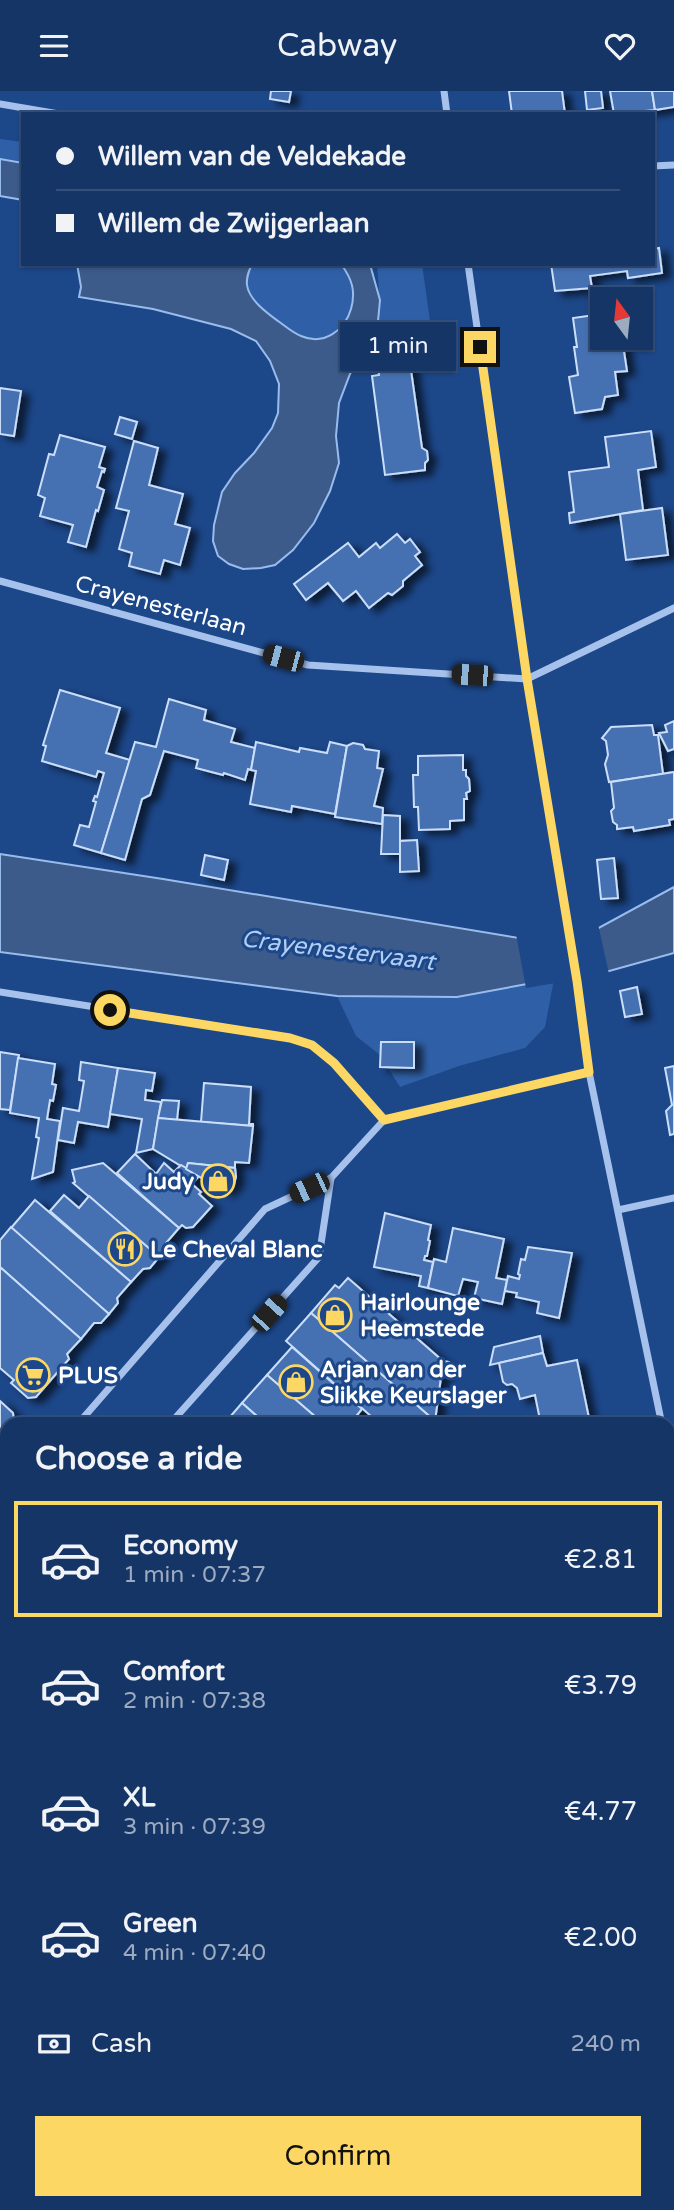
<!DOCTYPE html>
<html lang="en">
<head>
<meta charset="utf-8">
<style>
  body { margin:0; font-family:"Varela Round",sans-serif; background:#1e3d6d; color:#f1f3f6; height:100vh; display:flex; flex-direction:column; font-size:26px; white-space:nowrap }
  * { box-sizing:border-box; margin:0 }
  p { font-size:23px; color:#9dabc0 }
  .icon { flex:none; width:38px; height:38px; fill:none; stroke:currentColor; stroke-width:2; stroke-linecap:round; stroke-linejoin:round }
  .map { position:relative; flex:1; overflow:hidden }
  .sheet { position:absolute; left:0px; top:1326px; width:676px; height:793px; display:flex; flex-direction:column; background:#153567; border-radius:21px 21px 0 0; box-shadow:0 2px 5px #0004,0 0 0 2px #34507b }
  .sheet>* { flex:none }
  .guide { position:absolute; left:21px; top:21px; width:634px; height:154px; border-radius:0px; box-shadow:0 2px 5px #0004,0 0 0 2px #34507b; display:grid; align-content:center; height:154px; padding:0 35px; background:#153567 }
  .needle { width:46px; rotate:345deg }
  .fabs { position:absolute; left:590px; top:196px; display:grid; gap:14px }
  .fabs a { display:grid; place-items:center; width:63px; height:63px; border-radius:0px; background:#153567; box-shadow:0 2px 5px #0004,0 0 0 2px #34507b; font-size:35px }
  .end { position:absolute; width:32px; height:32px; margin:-16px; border:9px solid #fcd763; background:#111; box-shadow:0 0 0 4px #111 }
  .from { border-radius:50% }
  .bubble { position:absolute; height:49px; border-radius:0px; background:#153567; box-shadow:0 2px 5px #0004,0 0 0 2px #34507b; font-size:23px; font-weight:600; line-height:49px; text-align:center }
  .car { position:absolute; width:21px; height:42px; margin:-21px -10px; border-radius:9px; box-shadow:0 0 5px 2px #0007; background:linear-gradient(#222 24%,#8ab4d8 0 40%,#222 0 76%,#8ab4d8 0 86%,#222 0) }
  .guide b { display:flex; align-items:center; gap:24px; height:66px; font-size:26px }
  .guide b+b { border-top:2px solid #34507b }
  .guide i { width:18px; height:18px; background:#f1f3f6 }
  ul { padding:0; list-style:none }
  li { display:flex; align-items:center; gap:21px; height:116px; margin:0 14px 10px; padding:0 21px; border:4px solid transparent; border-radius:0px }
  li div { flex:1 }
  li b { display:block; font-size:26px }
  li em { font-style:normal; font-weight:600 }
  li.current { border-color:#fcd763 }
  li>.icon { width:63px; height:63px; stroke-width:1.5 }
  h2 { padding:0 35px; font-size:32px; line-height:84px }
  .pay { display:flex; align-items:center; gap:18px; height:77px; padding:0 35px; font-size:26px }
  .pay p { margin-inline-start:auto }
  .action { display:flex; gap:14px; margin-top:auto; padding:14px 35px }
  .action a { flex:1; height:80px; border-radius:0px; background:#fcd763; color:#111; font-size:28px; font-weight:600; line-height:80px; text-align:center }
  header { display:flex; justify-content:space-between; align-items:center; height:91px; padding:0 35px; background:#153567; font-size:32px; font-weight:600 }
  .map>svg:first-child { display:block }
  .green { fill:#2f60a7 }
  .water { fill:#3c5b8b; stroke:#99bcee; stroke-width:2 }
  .pier { fill:#1c4789 }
  .building { fill:#4470b2; stroke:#cbdef9; stroke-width:2; filter:url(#shadow) }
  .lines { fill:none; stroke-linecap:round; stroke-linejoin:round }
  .street { stroke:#a6c2ec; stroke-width:7 }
  .route { stroke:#fcd763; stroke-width:9 }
  .labels { text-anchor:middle; stroke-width:6; stroke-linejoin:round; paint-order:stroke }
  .street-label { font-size:23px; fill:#fff; stroke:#1c4789 }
  .poi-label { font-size:23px; font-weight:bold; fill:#fff; stroke:#1c4789; text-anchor:start }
  .water-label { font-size:24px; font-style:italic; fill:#b1cdf3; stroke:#1c4789 }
</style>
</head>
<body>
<header><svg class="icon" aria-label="menu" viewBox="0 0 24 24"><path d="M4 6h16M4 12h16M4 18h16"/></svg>Cabway<svg class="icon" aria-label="heart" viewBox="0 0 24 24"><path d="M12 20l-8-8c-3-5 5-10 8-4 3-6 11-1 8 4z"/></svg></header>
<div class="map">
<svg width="674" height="2119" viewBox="0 0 674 2119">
  <defs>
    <filter id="shadow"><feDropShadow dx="8" dy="4.5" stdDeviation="3.5" flood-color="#0009"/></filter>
  </defs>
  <rect width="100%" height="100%" fill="#1c4789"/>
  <!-- green -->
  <g class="green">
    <path d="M0 48 23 51V72L0 68Z"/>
    <path d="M252 173H341C352 188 356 200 351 218 345 239 324 255 301 245 293 242 285 235 278 230 267 222 249 209 247 194 246 186 249 180 252 173Z"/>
    <path d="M377 173H422L431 237 373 243C381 220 379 198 377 173Z"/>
    <path d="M554 888 545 936 525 957 459 975 400 996 380 964 356 945 337 905 457 906Z"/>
  </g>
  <!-- water -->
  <g class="water">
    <path d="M0 68 23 72V109L0 105Z"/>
    <path d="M77 173H252C249 180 246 186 247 194 249 209 267 222 278 230 285 235 293 242 301 245 324 255 345 239 351 218 356 200 352 188 341 173H368L371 177 380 209 378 230 370 251 350 283 339 312 336 345 339 372 330 400 314 432 293 459 275 474 261 477 243 478 229 473 218 465 213 450 214 434 222 401 235 382 254 362 272 337 278 322 279 293 270 270 256 250 231 238 153 218 79 206 81 196Z"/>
    <path d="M0 763 163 788 519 847 595 839 674 796V862L602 882 554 888 457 906 337 905 0 861Z"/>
    <path d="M7 2094V2112H582L589 2119H0V2098Z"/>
  </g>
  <!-- pier -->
  <path class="pier" d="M598 833 609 883 526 897 516 843 594 835Z"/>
  <!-- building -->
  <g class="building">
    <path d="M271 0H291L289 11 270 8Z"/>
    <path d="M509 0H562L565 23H512Z"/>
    <path d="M585 0H601L603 17 587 19Z"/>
    <path d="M610 0H652L655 19 614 23Z"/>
    <path d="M652 0H674V16L655 19Z"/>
    <path d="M659 157 662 182 628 187 627 180 590 185 592 197 555 200 551 173H653V158Z"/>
    <path d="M602 223V247H622L627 280 615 281 618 304 605 306 602 318 575 322 569 286 578 284 574 256H577L573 227Z"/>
    <path d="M409 265 422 357 427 360 428 369 425 372V379L385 384 372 285 379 284 377 269Z"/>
    <path d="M0 297 21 300 14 345 0 343Z"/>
    <path d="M120 326 137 331 132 348 115 343Z"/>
    <path d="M651 340 656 376 638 379 643 419 570 432 569 422 574 421 569 381 609 376 605 346Z"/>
    <path d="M60 344 105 356 99 376 105 378 104 381 102 380 97 396 104 399 98 420 96 419 86 456 68 451 73 434 40 425 45 407 38 404 49 363 54 364Z"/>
    <path d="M134 350 158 357 149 394 183 403 175 433 190 437 180 474 164 469 160 483 129 475 132 462 119 458 129 420 116 417Z"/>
    <path d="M662 417 668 464 626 469 620 423Z"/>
    <path d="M397 443 405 452 410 448 420 461 415 465 422 474 403 490V495L392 504 388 502 369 517 356 500 343 510 328 492 306 509 294 493 348 452 359 466 376 452 380 457Z"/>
    <path d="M60 599 120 617 106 662 130 669 101 762 74 754 80 734 89 736 96 711 93 710 95 705 97 706 104 682 98 680 96 686 42 670 46 655 43 654Z"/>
    <path d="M169 608 206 619 204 629 235 638 231 651 255 657 251 679 248 678 245 689 224 682 223 684 196 677 198 669 164 660 150 704 142 708 125 769 101 762 135 651 156 656Z"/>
    <path d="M674 630V658L668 660 659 642 667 641 665 634Z"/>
    <path d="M652 634 654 644H658L663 683 609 691 605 673 608 664 606 650 602 647 611 636Z"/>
    <path d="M256 651 299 661 300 657 327 662 330 651 347 655 335 723 292 715 291 721 250 713 256 680 251 679Z"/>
    <path d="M353 652 363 654 365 658 379 660 377 677 383 678 374 715 383 717 382 733 335 726 347 655Z"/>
    <path d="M463 664V679H466V685L469 688 470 700 466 702 467 708H464V729L450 730V738L419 739 418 716H414L413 684H418V665Z"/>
    <path d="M674 681V728L669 729 670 734 634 740 633 736 617 738V734L613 731 611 720 614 717 611 691Z"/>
    <path d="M383 724 400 725V763H381Z"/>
    <path d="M417 749 419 780 400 781V750Z"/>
    <path d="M205 764 228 769 224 789 201 784Z"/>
    <path d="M614 767 618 807 601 808 597 769Z"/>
    <path d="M637 896 642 923 625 926 620 900Z"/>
    <path d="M381 951H414V977L380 976Z"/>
    <path d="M0 961 19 964 10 1019 0 1018Z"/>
    <path d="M18 967 55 973 52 993 56 994 53 1010 50 1009 47 1028 60 1030 53 1081 32 1088 39 1047 36 1046 39 1027 10 1022Z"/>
    <path d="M81 971 118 977 108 1036 78 1031 74 1052 58 1049 63 1017 79 1020 84 990 79 989Z"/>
    <path d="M674 975V1043L670 1044 666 1020 672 1014 665 977Z"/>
    <path d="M118 977 155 982 152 1000 146 999 145 1009 161 1011 153 1058 136 1062 142 1028 110 1023Z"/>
    <path d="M204 992 251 996 249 1033H253V1035L201 1031Z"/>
    <path d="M162 1009 179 1010 177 1029 158 1027Z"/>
    <path d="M158 1027 253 1035 249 1072 235 1071V1077L188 1072 186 1078 153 1058Z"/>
    <path d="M135 1063 156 1083 164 1072 174 1081 181 1074 199 1085 192 1093 201 1101 199 1103 212 1115 193 1136 186 1137 182 1134 179 1137 117 1082Z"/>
    <path d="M103 1072 179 1137 166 1152 167 1157 159 1166 73 1092 75 1091 72 1079Z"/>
    <path d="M188 1072 235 1077 236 1086 234 1093 226 1101 186 1078Z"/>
    <path d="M64 1104 79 1117 89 1105 159 1166 150 1177 143 1178 131 1191 50 1120Z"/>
    <path d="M35 1109 131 1191 117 1207 118 1212 109 1223 11 1137Z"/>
    <path d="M385 1122 431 1134 428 1149 430 1150 427 1165H425L424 1169 433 1171 428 1197 419 1195 421 1185 374 1176Z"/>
    <path d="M11 1136 109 1223 101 1232H94L81 1248 0 1176V1149Z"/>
    <path d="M453 1137 504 1148 496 1187 507 1189 502 1213 474 1207 478 1191 463 1188 458 1205 428 1197 434 1168 446 1171Z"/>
    <path d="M528 1156 572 1162 559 1227 537 1222 539 1211 516 1206 517 1202 505 1200 508 1185 519 1188 520 1184 518 1183 521 1168 525 1169Z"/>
    <path d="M0 1176 81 1248 67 1263 69 1268 36 1306 28 1307 11 1292 14 1289 0 1277Z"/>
    <path d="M348 1187 443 1270 449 1271 447 1280 442 1279 435 1330 311 1222 335 1194 339 1197Z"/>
    <path d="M311 1222 435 1330 434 1334H381L286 1250Z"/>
    <path d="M540 1245 543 1262 490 1274 494 1256Z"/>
    <path d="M292 1256 362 1318 349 1334H325L267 1284Z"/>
    <path d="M543 1262 547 1275 577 1269 589 1327 556 1334H541L535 1304 520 1308 517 1297 512 1293 507 1294 503 1291 499 1272Z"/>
    <path d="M267 1284 325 1334H267L242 1312Z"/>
    <path d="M0 1310 13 1322 14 1331 11 1334H7V1338L0 1346Z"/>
    <path d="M242 1312 267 1334H223Z"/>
    <path d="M7 1568V1617L0 1611V1575Z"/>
    <path d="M0 1634 7 1640V1659L4 1662 0 1658Z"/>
    <path d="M0 1763 7 1780V1790L0 1793Z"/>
    <path d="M7 1790V1831L0 1834V1793Z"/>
    <path d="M674 1817V1873L668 1874V1818Z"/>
    <path d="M674 1873V1923L668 1924V1874Z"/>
    <path d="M7 1951V2027L0 2028V1952Z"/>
    <path d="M674 1975V2018L668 2019V1976Z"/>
    <path d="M674 2018V2044L668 2043V2019Z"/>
    <path d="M674 2067V2085L668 2086V2068Z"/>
  </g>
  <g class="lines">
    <!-- street -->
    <g class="street">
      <path d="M444 0 447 23"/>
      <path d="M0 13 59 23"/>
      <path d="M653 75 674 74"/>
      <path d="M468 173 527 588 577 890 589 981 662 1334"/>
      <path d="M0 490 308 574 527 588 674 517"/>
      <path d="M0 901 291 947 312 954 334 972 384 1029"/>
      <path d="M384 1029 589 981"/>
      <path d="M618 1119 674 1107"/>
      <path d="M77 1334 265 1118 331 1087 384 1029"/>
      <path d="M169 1334 319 1166 331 1087"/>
      <path d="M668 1364 674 1390"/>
      <path d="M0 1419 7 1412"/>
      <path d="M0 1523 7 1515"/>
      <path d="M668 1757 674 1756"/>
      <path d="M0 1894 7 1893"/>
    </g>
  </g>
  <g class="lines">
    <!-- route -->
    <path class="route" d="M110 919 290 947 312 954 334 972 384 1029 589 981 577 890 527 588 480 256"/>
  </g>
  <!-- icons -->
  <defs>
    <symbol id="shop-ring" viewBox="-11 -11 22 22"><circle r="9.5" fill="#1c4789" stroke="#fcd763" stroke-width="1.5"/><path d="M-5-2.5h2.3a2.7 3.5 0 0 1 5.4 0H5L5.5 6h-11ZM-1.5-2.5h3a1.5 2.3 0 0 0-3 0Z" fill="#fcd763"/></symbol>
    <symbol id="restaurant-ring" viewBox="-11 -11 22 22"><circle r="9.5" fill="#1c4789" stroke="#fcd763" stroke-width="1.5"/><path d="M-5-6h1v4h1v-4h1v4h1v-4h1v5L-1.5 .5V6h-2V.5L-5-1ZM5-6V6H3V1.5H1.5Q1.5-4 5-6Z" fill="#fcd763"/></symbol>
    <symbol id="supermarket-ring" viewBox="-11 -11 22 22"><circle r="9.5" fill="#1c4789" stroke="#fcd763" stroke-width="1.5"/><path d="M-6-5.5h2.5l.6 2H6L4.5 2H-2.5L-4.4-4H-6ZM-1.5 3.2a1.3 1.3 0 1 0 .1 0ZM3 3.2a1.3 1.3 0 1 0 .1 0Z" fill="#fcd763"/></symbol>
  </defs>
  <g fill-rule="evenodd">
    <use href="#shop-ring" x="199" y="1071" width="38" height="38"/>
    <use href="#restaurant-ring" x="106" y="1139" width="38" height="38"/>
    <use href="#shop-ring" x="316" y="1205" width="38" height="38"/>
    <use href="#supermarket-ring" x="14" y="1265" width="38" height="38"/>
    <use href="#shop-ring" x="277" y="1272" width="38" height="38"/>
  </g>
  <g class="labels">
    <!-- street labels -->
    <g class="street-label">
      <text transform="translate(161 514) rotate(15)" y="8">Crayenesterlaan</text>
    </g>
    <!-- poi labels -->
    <g class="poi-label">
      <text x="194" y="1098" text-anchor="end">Judy</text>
      <text x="150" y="1166">Le Cheval Blanc</text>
      <text x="360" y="1219">Hairlounge<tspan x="360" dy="26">Heemstede</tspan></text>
      <text x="320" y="1286">Arjan van der<tspan x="320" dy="26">Slikke Keurslager</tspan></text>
      <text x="58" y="1292">PLUS</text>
    </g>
    <!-- water labels -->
    <g class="water-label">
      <text transform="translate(338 859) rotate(7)" y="8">Crayenestervaart</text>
    </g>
  </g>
</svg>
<div class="fabs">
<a><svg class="needle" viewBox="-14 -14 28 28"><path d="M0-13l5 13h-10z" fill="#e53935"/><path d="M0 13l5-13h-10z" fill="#9dabc0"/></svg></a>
</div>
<i class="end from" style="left:110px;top:919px"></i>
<i class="end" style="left:480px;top:256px"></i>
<div class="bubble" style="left:340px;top:231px;width:116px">1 min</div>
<i class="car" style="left:283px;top:567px;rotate:285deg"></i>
<i class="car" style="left:472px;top:584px;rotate:274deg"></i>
<i class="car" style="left:309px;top:1097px;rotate:245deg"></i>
<i class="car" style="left:269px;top:1222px;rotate:42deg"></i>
<div class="guide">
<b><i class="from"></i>Willem van de Veldekade</b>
<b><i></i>Willem de Zwijgerlaan</b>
</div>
<section class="sheet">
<h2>Choose a ride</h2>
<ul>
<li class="current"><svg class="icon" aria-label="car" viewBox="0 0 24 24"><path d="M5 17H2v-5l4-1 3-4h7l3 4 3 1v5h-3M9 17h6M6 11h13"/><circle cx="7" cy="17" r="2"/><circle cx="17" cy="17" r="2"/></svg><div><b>Economy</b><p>1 min · 07:37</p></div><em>€2.81</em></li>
<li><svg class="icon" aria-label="car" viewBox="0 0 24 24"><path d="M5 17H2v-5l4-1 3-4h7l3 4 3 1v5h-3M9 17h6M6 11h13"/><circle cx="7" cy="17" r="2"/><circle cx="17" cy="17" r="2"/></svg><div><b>Comfort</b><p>2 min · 07:38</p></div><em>€3.79</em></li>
<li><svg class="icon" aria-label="car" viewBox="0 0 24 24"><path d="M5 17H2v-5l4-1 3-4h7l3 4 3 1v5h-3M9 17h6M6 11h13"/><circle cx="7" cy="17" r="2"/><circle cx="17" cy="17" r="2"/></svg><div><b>XL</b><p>3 min · 07:39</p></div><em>€4.77</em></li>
<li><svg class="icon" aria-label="car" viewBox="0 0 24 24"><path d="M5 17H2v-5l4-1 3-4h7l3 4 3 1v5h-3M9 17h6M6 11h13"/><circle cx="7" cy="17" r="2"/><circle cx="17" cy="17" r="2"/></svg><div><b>Green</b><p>4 min · 07:40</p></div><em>€2.00</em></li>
</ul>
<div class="pay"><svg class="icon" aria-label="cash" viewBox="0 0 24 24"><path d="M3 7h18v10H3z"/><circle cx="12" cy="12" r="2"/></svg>Cash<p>240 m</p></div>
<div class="action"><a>Confirm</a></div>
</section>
</div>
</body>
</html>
